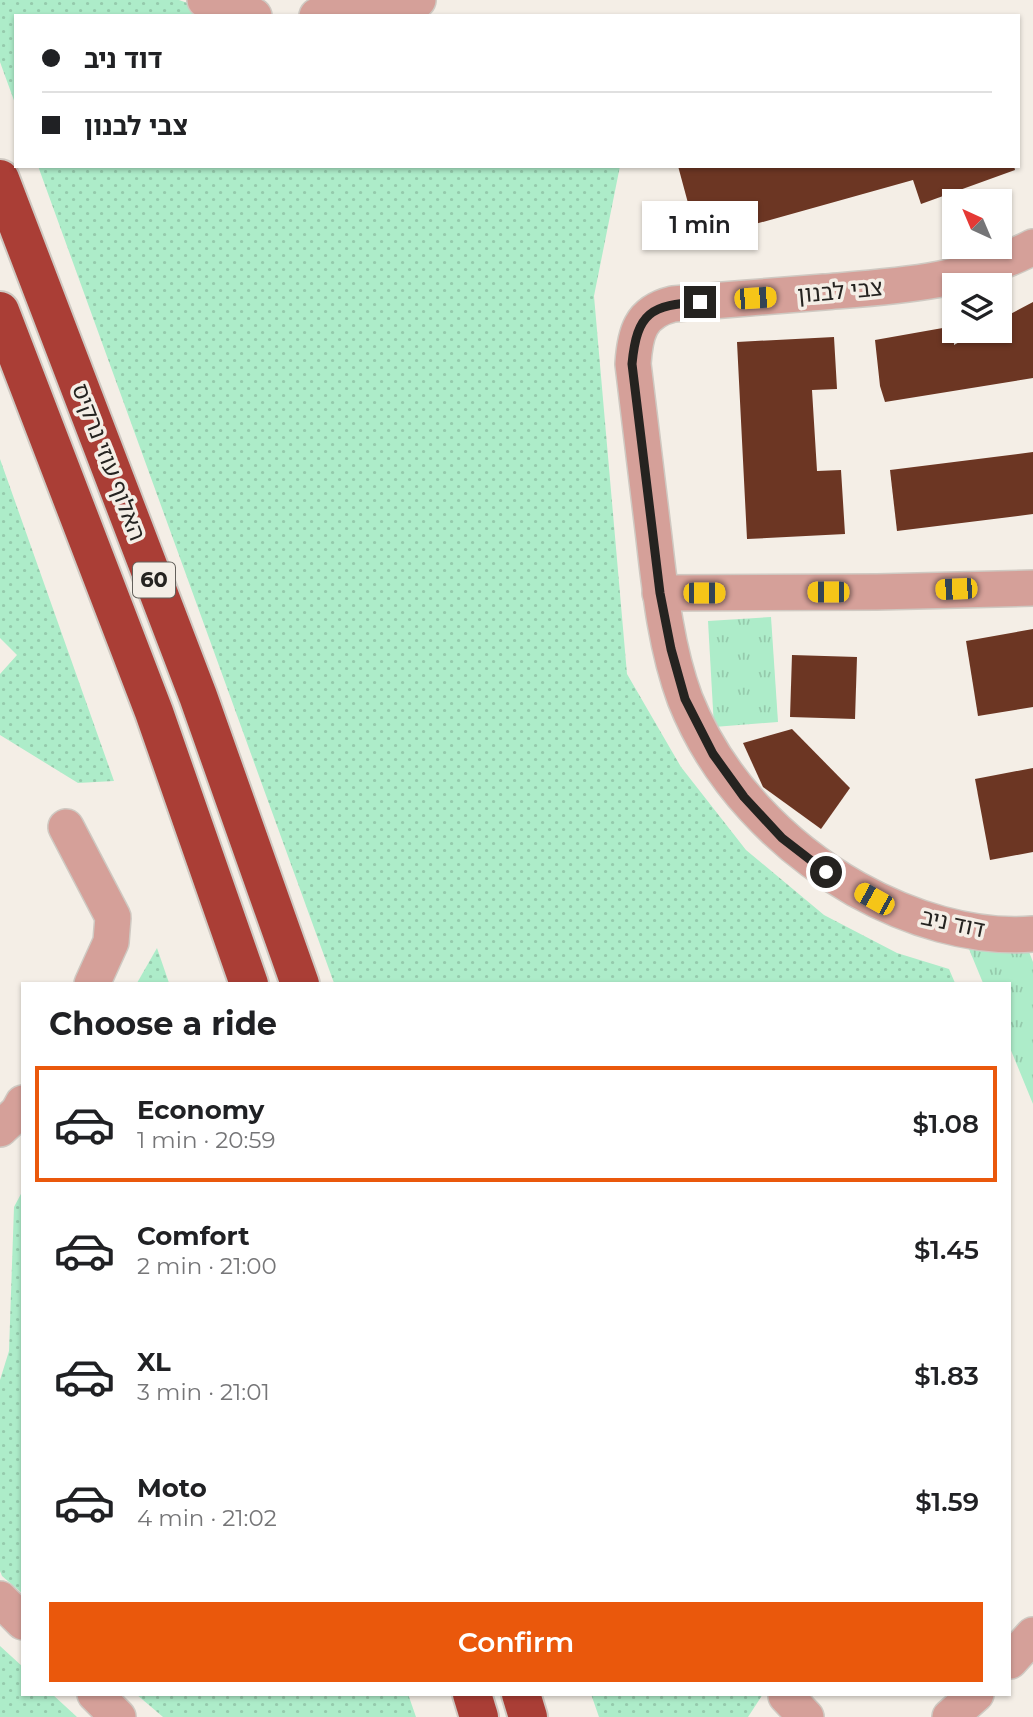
<!DOCTYPE html>
<html lang="en">
<head>
<meta charset="utf-8">
<style>
  body { margin:0; font-family:Montserrat,"Noto Sans Hebrew",sans-serif; background:#f6f6f6; color:#202124; height:100vh; display:flex; flex-direction:column; font-size:26px; white-space:nowrap }
  * { box-sizing:border-box; margin:0 }
  p { font-size:23px; color:#757577 }
  .icon { flex:none; width:38px; height:38px; fill:none; stroke:currentColor; stroke-width:2; stroke-linecap:round; stroke-linejoin:round }
  .map { position:relative; flex:1; overflow:hidden }
  .details { position:absolute; left:21px; top:982px; width:990px; height:714px; display:flex; flex-direction:column; background:#fff; border-radius:0px; box-shadow:0 2px 5px #0004 }
  .details>* { flex:none }
  .banner { position:absolute; left:14px; top:14px; width:1006px; height:154px; border-radius:0px; box-shadow:0 2px 5px #0004; display:grid; align-content:center; height:154px; padding:0 28px; background:#fff }
  .needle { width:46px; rotate:316deg }
  .fabs { position:absolute; left:942px; top:189px; display:grid; gap:14px }
  .fabs a { display:grid; place-items:center; width:70px; height:70px; border-radius:0px; background:#fff; box-shadow:0 2px 5px #0004; font-size:35px }
  .end { position:absolute; width:32px; height:32px; margin:-16px; border:9px solid #252320; background:#fff; box-shadow:0 0 0 4px #fff }
  .from { border-radius:50% }
  .bubble { position:absolute; height:49px; border-radius:0px; background:#fff; box-shadow:0 2px 5px #0004; font-size:23px; font-weight:600; line-height:49px; text-align:center }
  .car { position:absolute; width:21px; height:42px; margin:-21px -10px; border-radius:9px; box-shadow:0 0 5px 2px #0007; background:linear-gradient(#f5c518 24%,#345 0 40%,#f5c518 0 76%,#345 0 86%,#f5c518 0) }
  .banner b { display:flex; align-items:center; gap:24px; height:66px; font-size:26px }
  .banner b+b { border-top:2px solid #e0e0e0 }
  .banner i { width:18px; height:18px; background:#202124 }
  ul { padding:0; list-style:none }
  li { display:flex; align-items:center; gap:21px; height:116px; margin:0 14px 10px; padding:0 14px; border:4px solid transparent; border-radius:0px }
  li div { flex:1 }
  li b { display:block; font-size:26px }
  li em { font-style:normal; font-weight:600 }
  li.active { border-color:#ea580c }
  li>.icon { width:63px; height:63px; stroke-width:1.5 }
  h2 { padding:0 28px; font-size:32px; line-height:84px }
  .cta { display:flex; gap:14px; margin-top:auto; padding:14px 28px }
  .cta a { flex:1; height:80px; border-radius:0px; background:#ea580c; color:#fff; font-size:28px; font-weight:600; line-height:80px; text-align:center }
  .map>svg:first-child { display:block }
  .grass { fill:url(#grass-dots) }
  .park { fill:url(#park-tufts) }
  .building { fill:#6c3623 }
  .lines { fill:none; stroke-linecap:round; stroke-linejoin:round }
  .minor-casing { stroke:#cfc9c2; stroke-width:38 }
  .highway-casing { stroke:#cfc9c2; stroke-width:42 }
  .minor { stroke:#d5a099; stroke-width:35 }
  .highway { stroke:#aa3e36; stroke-width:38 }
  .route { stroke:#252320; stroke-width:9 }
  .labels { text-anchor:middle; stroke-width:7; stroke-linejoin:round; paint-order:stroke }
  .shield { fill:#f4eee6; stroke:#63605b; stroke-width:2 }
  .shield-label { font-size:21px; font-weight:bold; fill:#252320 }
  .street-label { font-size:23px; fill:#252320; stroke:#f4eee6 }
</style>
</head>
<body>
<div class="map">
<svg width="1033" height="1717" viewBox="0 0 1033 1717">
  <defs>
    <pattern id="grass-dots" width="8" height="8" patternUnits="userSpaceOnUse" patternTransform="scale(1.75)"><rect width="8" height="8" fill="#adecc9"/><path d="M2 2h.1M6 6h.1" fill="none" stroke="#95caac" stroke-width="1.8" stroke-linecap="round"/></pattern>
    <pattern id="park-tufts" width="24" height="20" patternUnits="userSpaceOnUse" patternTransform="scale(1.75)"><rect width="24" height="20" fill="#adecc9"/><path d="M3 7l-1-3M5 7V3M7 7l1-3M15 17l-1-3M17 17v-4M19 17l1-3" fill="none" stroke="#95caac"/></pattern>
  </defs>
  <rect width="100%" height="100%" fill="#f4eee6"/>
  <!-- grass -->
  <g class="grass">
    <path d="M0 0H179L224 16H16V106L0 62Z"/>
    <path d="M38 166H620L594 296 627 674 681 767 746 850 824 915 897 953 949 969 955 983H334Z"/>
    <path d="M0 459 114 781 78 783 0 735V674L17 655 0 638Z"/>
    <path d="M157 948 169 983H137Z"/>
    <path d="M23 1190V1594L2 1576 0 1571V1380L9 1351 14 1207Z"/>
    <path d="M0 1646 23 1667V1694H52L77 1717H0Z"/>
    <path d="M136 1694H408L416 1717H163Z"/>
    <path d="M591 1694H763L748 1717H599Z"/>
  </g>
  <!-- park -->
  <g class="park">
    <path d="M771 617 778 722 714 727 708 621Z"/>
    <path d="M1026 944 1033 962V1104L1010 1048V984L983 983 969 949Z"/>
  </g>
  <!-- building -->
  <g class="building">
    <path d="M678 166H1014L1015 170 921 204 913 180 698 240Z"/>
    <path d="M1033 302V378L885 402 880 386 875 340 954 326V345L979 331H999V320Z"/>
    <path d="M834 337 837 389 812 390 817 471 841 470 845 534 747 539 737 342Z"/>
    <path d="M1033 452V514L897 531 890 470Z"/>
    <path d="M1033 629V707L978 716 966 641Z"/>
    <path d="M792 655 857 657 855 719 790 717Z"/>
    <path d="M792 729 850 788 821 829 763 787 743 743Z"/>
    <path d="M1033 768V852L990 860 975 779Z"/>
  </g>
  <g class="lines">
    <defs>
      <g id="minor">
        <path d="M205 0 254 16"/>
        <path d="M317 16 418 0"/>
        <path d="M1033 247C965 283 899 286 824 292 774 296 723 300 673 304 640 312 635 333 633 364 640 422 647 480 654 538 660 591 666 648 685 699 717 780 781 846 856 889 908 918 972 939 1033 934"/>
        <path d="M660 593 877 592 1033 588"/>
        <path d="M66 827 113 917 111 942 92 984"/>
        <path d="M0 1129 18 1112 23 1103"/>
        <path d="M0 1599 23 1622"/>
        <path d="M1010 1661 1033 1635"/>
        <path d="M95 1694 118 1717"/>
        <path d="M786 1696 806 1717"/>
        <path d="M950 1717 976 1694"/>
      </g>
      <g id="highway">
        <path d="M0 179 198 696 300 984"/>
        <path d="M0 311 154 712 249 984"/>
        <path d="M472 1694 479 1717"/>
        <path d="M521 1694 528 1717"/>
      </g>
    </defs>
    <!-- minor casing -->
    <use href="#minor" class="minor-casing"/>
    <!-- highway casing -->
    <use href="#highway" class="highway-casing"/>
    <!-- minor -->
    <use href="#minor" class="minor"/>
    <!-- highway -->
    <use href="#highway" class="highway"/>
  </g>
  <g class="lines">
    <!-- route -->
    <path class="route" d="M700 302C651 305 637 312 632 364L660 593 671 649 685 699 713 754 744 797 782 838 826 872"/>
  </g>
  <g class="labels">
    <!-- shield labels -->
    <rect class="shield" x="133" y="562.5" width="42" height="35" rx="5"/>
    <g class="shield-label">
      <text x="154" y="587">60</text>
    </g>
    <!-- street labels -->
    <g class="street-label">
      <text transform="translate(840 291) rotate(-5)" y="8">צבי לבנון</text>
      <text transform="translate(109 462) rotate(69)" y="8">האלוף עוזי נרקיס</text>
      <text transform="translate(953 923) rotate(12)" y="8">דוד ניב</text>
    </g>
  </g>
</svg>
<div class="fabs">
<a><svg class="needle" viewBox="-14 -14 28 28"><path d="M0-13l5 13h-10z" fill="#e53935"/><path d="M0 13l5-13h-10z" fill="#757577"/></svg></a>
<a><svg class="icon" aria-label="layers" viewBox="0 0 24 24"><path d="M12 4l9 5-9 5-9-5zM3 14l9 5 9-5"/></svg></a>
</div>
<i class="end from" style="left:826px;top:872px"></i>
<i class="end" style="left:700px;top:302px"></i>
<div class="bubble" style="left:642px;top:201px;width:116px">1 min</div>
<i class="car" style="left:755px;top:298px;rotate:86deg"></i>
<i class="car" style="left:956px;top:589px;rotate:268deg"></i>
<i class="car" style="left:828px;top:592px;rotate:270deg"></i>
<i class="car" style="left:704px;top:593px;rotate:90deg"></i>
<i class="car" style="left:874px;top:899px;rotate:299deg"></i>
<div class="banner">
<b><i class="from"></i>דוד ניב</b>
<b><i></i>צבי לבנון</b>
</div>
<section class="details">
<h2>Choose a ride</h2>
<ul>
<li class="active"><svg class="icon" aria-label="car" viewBox="0 0 24 24"><path d="M5 17H2v-5l4-1 3-4h7l3 4 3 1v5h-3M9 17h6M6 11h13"/><circle cx="7" cy="17" r="2"/><circle cx="17" cy="17" r="2"/></svg><div><b>Economy</b><p>1 min · 20:59</p></div><em>$1.08</em></li>
<li><svg class="icon" aria-label="car" viewBox="0 0 24 24"><path d="M5 17H2v-5l4-1 3-4h7l3 4 3 1v5h-3M9 17h6M6 11h13"/><circle cx="7" cy="17" r="2"/><circle cx="17" cy="17" r="2"/></svg><div><b>Comfort</b><p>2 min · 21:00</p></div><em>$1.45</em></li>
<li><svg class="icon" aria-label="car" viewBox="0 0 24 24"><path d="M5 17H2v-5l4-1 3-4h7l3 4 3 1v5h-3M9 17h6M6 11h13"/><circle cx="7" cy="17" r="2"/><circle cx="17" cy="17" r="2"/></svg><div><b>XL</b><p>3 min · 21:01</p></div><em>$1.83</em></li>
<li><svg class="icon" aria-label="car" viewBox="0 0 24 24"><path d="M5 17H2v-5l4-1 3-4h7l3 4 3 1v5h-3M9 17h6M6 11h13"/><circle cx="7" cy="17" r="2"/><circle cx="17" cy="17" r="2"/></svg><div><b>Moto</b><p>4 min · 21:02</p></div><em>$1.59</em></li>
</ul>
<div class="cta"><a>Confirm</a></div>
</section>
</div>
</body>
</html>
